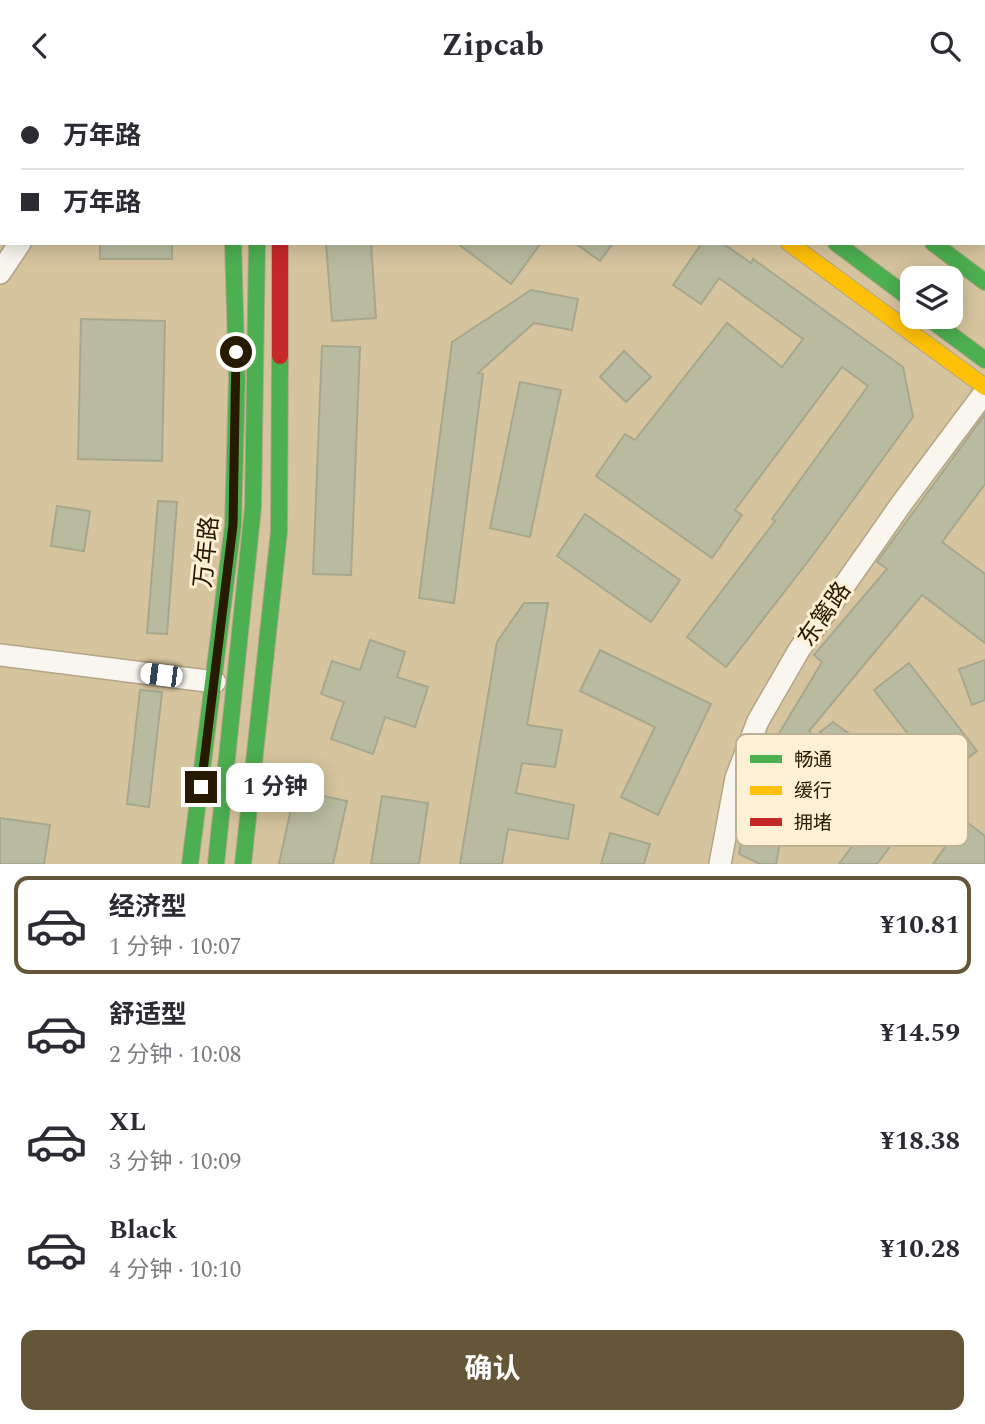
<!DOCTYPE html>
<html lang="zh">
<head>
<meta charset="utf-8">
<style>
  body { margin:0; font-family:Spectral,"Noto Sans SC",serif; background:#f2f2f3; color:#2b2b33; height:100vh; display:flex; flex-direction:column; font-size:26px; white-space:nowrap }
  * { box-sizing:border-box; margin:0 }
  p { font-size:23px; color:#7c7c81 }
  .icon { flex:none; width:38px; height:38px; fill:none; stroke:currentColor; stroke-width:2; stroke-linecap:round; stroke-linejoin:round }
  .map { position:relative; height:773px; overflow:hidden }
  .drawer { display:flex; flex-direction:column; background:#fff; flex:1 }
  .drawer>* { flex:none }
  .banner { position:absolute; left:0px; top:0px; width:985px; height:154px; box-shadow:0 4px 18px #0003; display:grid; align-content:center; height:154px; padding:0 21px; background:#fff }
  .fabs { position:absolute; left:900px; top:175px; display:grid; gap:14px }
  .fabs a { display:grid; place-items:center; width:63px; height:63px; border-radius:14px; background:#fff; box-shadow:0 4px 18px #0003; font-size:35px }
  .end { position:absolute; width:32px; height:32px; margin:-16px; border:9px solid #271a00; background:#fff; box-shadow:0 0 0 4px #fff }
  .from { border-radius:50% }
  .bubble { position:absolute; height:49px; border-radius:14px; background:#fff; box-shadow:0 4px 18px #0003; font-size:23px; font-weight:700; line-height:49px; text-align:center }
  .car { position:absolute; width:21px; height:42px; margin:-21px -10px; border-radius:9px; box-shadow:0 0 5px 2px #0007; background:linear-gradient(#fff 24%,#345 0 40%,#fff 0 76%,#345 0 86%,#fff 0) }
  .banner b { display:flex; align-items:center; gap:24px; height:66px; font-size:26px }
  .banner b+b { border-top:2px solid #e1e1e2 }
  .banner i { width:18px; height:18px; background:#2b2b33 }
  ul { padding:12px 0 0; list-style:none }
  li { display:flex; align-items:center; gap:21px; height:98px; margin:0 14px 10px; padding:0 7px; border:4px solid transparent; border-radius:14px }
  li div { flex:1 }
  li b { display:block; font-size:26px }
  li em { font-style:normal; font-weight:700 }
  li.current { border-color:#645637 }
  li>.icon { width:63px; height:63px; stroke-width:1.5 }
  .primary-button { display:flex; gap:14px; margin-top:auto; padding:14px 21px }
  .primary-button a { flex:1; height:80px; border-radius:14px; background:#645637; color:#fff; font-size:28px; font-weight:700; line-height:80px; text-align:center }
  header { display:flex; justify-content:space-between; align-items:center; height:91px; padding:0 21px; background:#fff; font-size:32px; font-weight:700 }
  .map>svg:first-child { display:block }
  .building { fill:#b9bba0; stroke:#a6a78c; stroke-width:2 }
  .lines { fill:none; stroke-linecap:round; stroke-linejoin:round }
  .street-casing { stroke:#b3a586; stroke-width:24 }
  .fast-casing { stroke:#b3a586; stroke-width:18 }
  .slow-casing { stroke:#b3a586; stroke-width:18 }
  .jam-casing { stroke:#b3a586; stroke-width:18 }
  .street { stroke:#f9f6f0; stroke-width:21 }
  .fast { stroke:#4caf50; stroke-width:16 }
  .slow { stroke:#ffc107; stroke-width:16 }
  .jam { stroke:#c62828; stroke-width:16 }
  .fast-bridge-casing { stroke:#b3a586; stroke-width:18; stroke-linecap:butt }
  .fast-bridge { stroke:#4caf50; stroke-width:16 }
  .route { stroke:#271a00; stroke-width:9 }
  .labels { text-anchor:middle; stroke-width:6; stroke-linejoin:round; paint-order:stroke }
  .street-label { font-size:24px; fill:#271a00; stroke:#fef0d5 }
  .key { fill:#fef0d5; stroke:#beb095; stroke-width:2 }
  .key-label { font-size:19px; fill:#271a00 }
</style>
</head>
<body>
<header><svg class="icon" aria-label="back" viewBox="0 0 24 24"><path d="M15 5l-7 7 7 7"/></svg>Zipcab<svg class="icon" aria-label="search" viewBox="0 0 24 24"><circle cx="10" cy="10" r="6"/><path d="M15 15l6 6"/></svg></header>
<div class="map">
<svg width="985" height="773" viewBox="0 0 985 773">
  <rect width="100%" height="100%" fill="#d6c49e"/>
  <!-- building -->
  <g class="building">
    <rect x="100" y="152" width="72" height="16"/>
    <path d="M326 152H371L376 227 332 230Z"/>
    <path d="M457 152H541L511 193Z"/>
    <path d="M575 152H613L600 170Z"/>
    <path d="M702 152H722L751 172 753 168 903 276 913 326 816 460 726 576 687 546 775 430 772 428 868 295 842 276 735 419 742 424 712 467 596 385 625 343 635 349 727 232 782 276 803 248 719 187 701 213 673 194Z"/>
    <path d="M531 199 578 208 572 239 534 232 478 282 483 283 454 512 419 507 452 251Z"/>
    <path d="M81 228 165 230 162 370 78 368Z"/>
    <path d="M322 255 360 256 351 484 313 483Z"/>
    <path d="M624 260 651 286 626 311 600 286Z"/>
    <path d="M520 291 561 299 530 446 490 437Z"/>
    <path d="M985 323V393L942 451 985 483V552L922 504 809 640 820 651 789 701 776 773H760L739 763 754 684 822 571 814 564 887 478 877 471Z"/>
    <path d="M158 410 177 411 167 543 147 542Z"/>
    <path d="M57 415 90 420 84 460 51 455Z"/>
    <path d="M585 423 680 489 651 531 557 465Z"/>
    <path d="M524 512H548L527 634 562 639 555 676 522 672 516 702 574 714 568 748 508 738 502 773H460L497 551Z"/>
    <path d="M370 549 405 561 397 586 428 596 415 636 385 626 373 663 331 648 344 611 321 603 332 570 360 579Z"/>
    <path d="M600 559 711 613 658 724 621 706 655 636 580 600Z"/>
    <path d="M985 569V609L972 614 959 578Z"/>
    <path d="M909 572 977 660 942 687 874 599Z"/>
    <path d="M140 599 162 601 149 716 127 713Z"/>
    <path d="M833 631 905 684 917 719 877 773H839L895 697 820 641Z"/>
    <path d="M295 699 347 710 333 773H279Z"/>
    <path d="M382 705 428 712 419 773H371Z"/>
    <path d="M0 727 50 734 44 773H0Z"/>
    <path d="M964 729 985 745V773H933Z"/>
    <path d="M610 742 650 753 644 773H601Z"/>
  </g>
  <g class="lines">
    <defs>
      <g id="street">
        <path d="M123 2 124 0"/>
        <path d="M0 182 20 152"/>
        <path d="M0 564 215 591"/>
        <path d="M720 773 736 687 758 630 799 559 902 412 985 301"/>
      </g>
      <g id="fast">
        <path d="M228 0V2"/>
        <path d="M253 0V2"/>
        <path d="M587 0 588 2"/>
        <path d="M632 0 635 2"/>
        <path d="M731 0 733 2"/>
        <path d="M836 152 912 209"/>
        <path d="M933 152 985 191"/>
        <path d="M927 226 985 269"/>
        <path d="M190 773 233 434 237 288 233 152"/>
        <path d="M243 773 279 441 280 265"/>
      </g>
      <g id="slow">
        <path d="M275 0V2"/>
        <path d="M789 152 985 296"/>
      </g>
      <path id="jam" d="M280 265V152"/>
    </defs>
    <!-- street casing -->
    <use href="#street" class="street-casing"/>
    <!-- fast casing -->
    <use href="#fast" class="fast-casing"/>
    <!-- slow casing -->
    <use href="#slow" class="slow-casing"/>
    <!-- jam casing -->
    <use href="#jam" class="jam-casing"/>
    <!-- street -->
    <use href="#street" class="street"/>
    <!-- fast -->
    <use href="#fast" class="fast"/>
    <!-- slow -->
    <use href="#slow" class="slow"/>
    <!-- jam -->
    <use href="#jam" class="jam"/>
    <defs>
      <path id="fast-bridge" d="M216 773 253 416 257 152"/>
    </defs>
    <!-- fast-bridge casing -->
    <use href="#fast-bridge" class="fast-bridge-casing"/>
    <!-- fast-bridge -->
    <use href="#fast-bridge" class="fast-bridge"/>
  </g>
  <g class="lines">
    <!-- route -->
    <path class="route" d="M201 696 233 434 236 261"/>
  </g>
  <g class="labels">
    <!-- street labels -->
    <g class="street-label">
      <text transform="translate(206 461) rotate(-84)" y="8">万年路</text>
      <text transform="translate(824 523) rotate(-55)" y="8">东篱路</text>
    </g>
  </g>
  <!-- legend -->
  <rect x="736" y="643" width="232" height="112" rx="10" class="key"/>
  <rect x="750" y="664" width="32" height="8" fill="#4caf50"/>
  <rect x="750" y="695" width="32" height="9" fill="#ffc107"/>
  <rect x="750" y="727" width="32" height="8" fill="#c62828"/>
  <g class="key-label">
    <text x="794" y="675">畅通</text>
    <text x="794" y="706">缓行</text>
    <text x="794" y="738">拥堵</text>
  </g>
</svg>
<div class="fabs">
<a><svg class="icon" aria-label="layers" viewBox="0 0 24 24"><path d="M12 4l9 5-9 5-9-5zM3 14l9 5 9-5"/></svg></a>
</div>
<i class="end from" style="left:236px;top:261px"></i>
<i class="end" style="left:201px;top:696px"></i>
<div class="bubble" style="left:226px;top:672px;width:98px">1 分钟</div>
<i class="car" style="left:161px;top:584px;rotate:277deg"></i>
<div class="banner">
<b><i class="from"></i>万年路</b>
<b><i></i>万年路</b>
</div>
</div>
<section class="drawer">
<ul>
<li class="current"><svg class="icon" aria-label="car" viewBox="0 0 24 24"><path d="M5 17H2v-5l4-1 3-4h7l3 4 3 1v5h-3M9 17h6M6 11h13"/><circle cx="7" cy="17" r="2"/><circle cx="17" cy="17" r="2"/></svg><div><b>经济型</b><p>1 分钟 · 10:07</p></div><em>¥10.81</em></li>
<li><svg class="icon" aria-label="car" viewBox="0 0 24 24"><path d="M5 17H2v-5l4-1 3-4h7l3 4 3 1v5h-3M9 17h6M6 11h13"/><circle cx="7" cy="17" r="2"/><circle cx="17" cy="17" r="2"/></svg><div><b>舒适型</b><p>2 分钟 · 10:08</p></div><em>¥14.59</em></li>
<li><svg class="icon" aria-label="car" viewBox="0 0 24 24"><path d="M5 17H2v-5l4-1 3-4h7l3 4 3 1v5h-3M9 17h6M6 11h13"/><circle cx="7" cy="17" r="2"/><circle cx="17" cy="17" r="2"/></svg><div><b>XL</b><p>3 分钟 · 10:09</p></div><em>¥18.38</em></li>
<li><svg class="icon" aria-label="car" viewBox="0 0 24 24"><path d="M5 17H2v-5l4-1 3-4h7l3 4 3 1v5h-3M9 17h6M6 11h13"/><circle cx="7" cy="17" r="2"/><circle cx="17" cy="17" r="2"/></svg><div><b>Black</b><p>4 分钟 · 10:10</p></div><em>¥10.28</em></li>
</ul>
<div class="primary-button"><a>确认</a></div>
</section>
</body>
</html>
